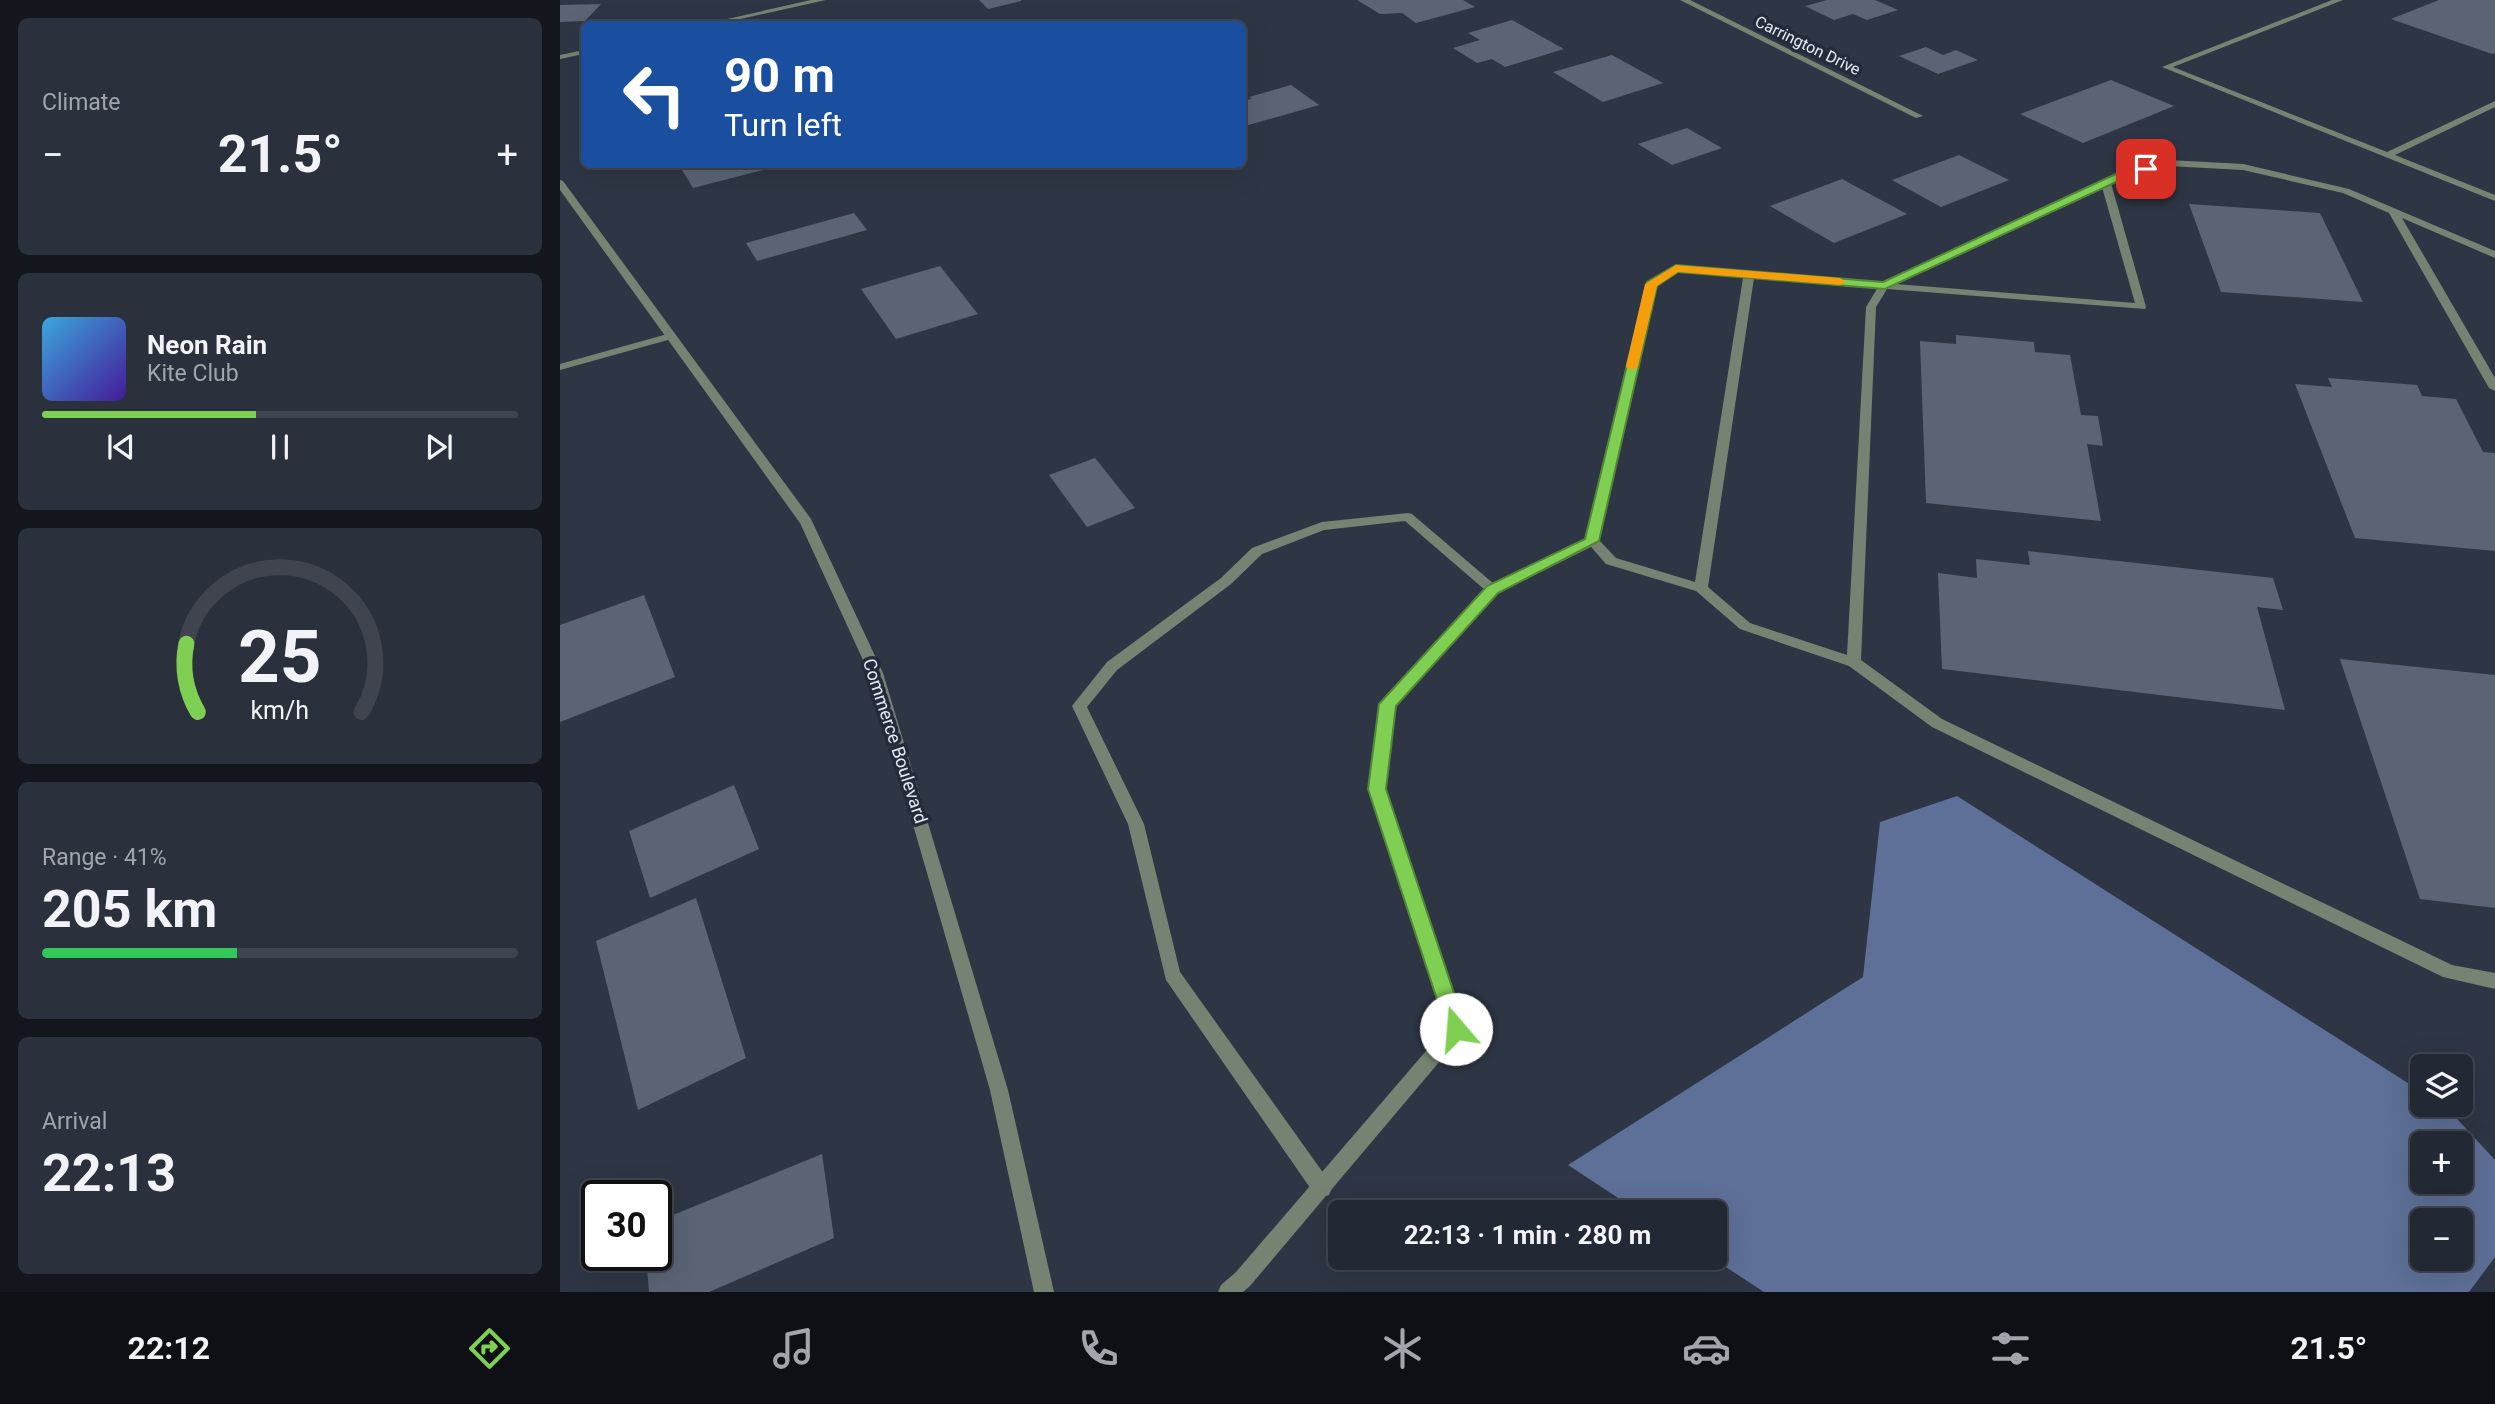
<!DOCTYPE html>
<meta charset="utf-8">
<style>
:root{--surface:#222834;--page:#2a303c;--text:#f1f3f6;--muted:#a2a6ac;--line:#3f444f;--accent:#7fd052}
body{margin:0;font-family:Roboto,sans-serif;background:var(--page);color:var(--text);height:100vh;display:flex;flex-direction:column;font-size:26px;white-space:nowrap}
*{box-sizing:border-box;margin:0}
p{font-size:23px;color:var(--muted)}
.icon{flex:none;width:38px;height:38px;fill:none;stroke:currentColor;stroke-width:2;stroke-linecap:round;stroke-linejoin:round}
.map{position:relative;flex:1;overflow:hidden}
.sheet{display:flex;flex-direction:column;gap:18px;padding:18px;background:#13161d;width:560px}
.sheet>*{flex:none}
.top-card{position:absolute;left:21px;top:21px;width:665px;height:147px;border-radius:10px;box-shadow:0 7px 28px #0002,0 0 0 2px var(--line);background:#1a4fa0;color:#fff;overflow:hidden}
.fabs{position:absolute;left:1850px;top:1054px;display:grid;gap:14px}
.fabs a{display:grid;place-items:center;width:63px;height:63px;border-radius:10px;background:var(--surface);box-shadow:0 7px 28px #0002,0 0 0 2px var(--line);font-size:35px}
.speed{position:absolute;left:21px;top:1180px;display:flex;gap:14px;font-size:35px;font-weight:700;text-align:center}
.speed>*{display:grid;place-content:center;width:91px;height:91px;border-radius:50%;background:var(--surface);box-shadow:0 7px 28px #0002,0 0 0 2px var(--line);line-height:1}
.speed .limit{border:4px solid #111;border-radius:10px;background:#fff;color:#111}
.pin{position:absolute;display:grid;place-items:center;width:60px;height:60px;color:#fff;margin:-30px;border-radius:14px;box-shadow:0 4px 10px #0006}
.me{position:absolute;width:77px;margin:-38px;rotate:342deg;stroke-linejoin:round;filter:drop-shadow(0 0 5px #0008)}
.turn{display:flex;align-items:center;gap:24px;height:147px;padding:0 28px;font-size:32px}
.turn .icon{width:91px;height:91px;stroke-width:2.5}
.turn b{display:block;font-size:49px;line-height:60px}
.big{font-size:52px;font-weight:700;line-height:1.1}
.sheet .tile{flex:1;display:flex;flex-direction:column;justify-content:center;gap:10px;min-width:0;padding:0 24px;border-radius:10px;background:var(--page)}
.sheet .dial{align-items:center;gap:0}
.dial svg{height:182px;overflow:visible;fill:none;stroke:var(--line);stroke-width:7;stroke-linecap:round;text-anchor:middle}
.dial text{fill:var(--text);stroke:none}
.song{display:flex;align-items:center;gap:21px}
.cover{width:84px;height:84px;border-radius:10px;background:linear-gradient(135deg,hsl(200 70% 55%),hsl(260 70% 35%))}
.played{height:7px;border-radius:4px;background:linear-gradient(90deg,var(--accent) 45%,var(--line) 45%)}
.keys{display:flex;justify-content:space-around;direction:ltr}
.heat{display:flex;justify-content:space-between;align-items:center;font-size:38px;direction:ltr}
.charge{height:10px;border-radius:5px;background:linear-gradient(90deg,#34c759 41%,var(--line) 0)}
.trip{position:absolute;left:768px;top:1200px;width:399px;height:70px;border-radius:10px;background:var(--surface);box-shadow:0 7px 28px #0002,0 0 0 2px var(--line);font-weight:700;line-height:70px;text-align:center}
.menu{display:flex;height:112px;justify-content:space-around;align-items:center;background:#0e1015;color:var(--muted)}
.menu .icon{width:49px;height:49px}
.menu .active{color:var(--accent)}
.menu b{font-size:32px;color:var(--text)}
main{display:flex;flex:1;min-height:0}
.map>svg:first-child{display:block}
</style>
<main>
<section class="sheet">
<div class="tile"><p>Climate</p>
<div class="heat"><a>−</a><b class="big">21.5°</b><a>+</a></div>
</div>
<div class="tile">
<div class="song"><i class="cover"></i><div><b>Neon Rain</b><p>Kite Club</p></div></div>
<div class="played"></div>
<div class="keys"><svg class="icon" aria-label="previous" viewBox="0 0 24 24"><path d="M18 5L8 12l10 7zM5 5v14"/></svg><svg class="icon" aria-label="pause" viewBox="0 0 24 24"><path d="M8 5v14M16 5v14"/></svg><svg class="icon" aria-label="next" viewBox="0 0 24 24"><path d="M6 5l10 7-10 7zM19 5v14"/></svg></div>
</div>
<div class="tile dial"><svg viewBox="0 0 100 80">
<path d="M14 69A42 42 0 1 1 86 69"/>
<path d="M14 69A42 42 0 0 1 9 39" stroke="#7fd052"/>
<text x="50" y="56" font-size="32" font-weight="700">25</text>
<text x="50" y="72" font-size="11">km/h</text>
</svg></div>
<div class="tile"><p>Range · 41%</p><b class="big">205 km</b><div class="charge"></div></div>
<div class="tile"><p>Arrival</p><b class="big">22:13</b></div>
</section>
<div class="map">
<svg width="1935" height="1292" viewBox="0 0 1935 1292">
<rect width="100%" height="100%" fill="#2e3645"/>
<path fill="#5e7097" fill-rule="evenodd" d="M1397,796l465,296v12l24,3 49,53v97l-26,35h-705l-52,-34h3v-45h-74l-73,-48 295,-188 17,-155zM1862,1143h38v38h-38zM1862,1220h38v38h-38z"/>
<g fill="#5b6475">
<path d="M419,0h42v1l-33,8z"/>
<path d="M797,0h106l12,7 -59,16 -14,-10 -22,1z"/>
<path d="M1267,0h48l23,10 -31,10 -14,-6 -19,6 -29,-14z"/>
<path d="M1879,0h56v53l-3,1 -101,-35z"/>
<path d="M41,4l-16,17 -25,1v-17z"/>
<path d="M952,20l52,29 -59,18 -13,-8 -15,4 -24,-15 27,-8 -12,-7z"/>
<path d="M1366,47l17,8 13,-5 22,10 -40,14 -39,-18z"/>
<path d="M1052,55l51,28 -60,19 -50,-30z"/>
<path d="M1551,80l63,26 -91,37 -63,-29z"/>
<path d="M731,85l28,20 -74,21 -3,-2v-23l10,-2 -3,-2z"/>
<path d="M1127,128l35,20 -50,17 -34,-21z"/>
<path d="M1399,155l50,25 -68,27 -49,-27z"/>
<path d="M145,164h77v1l-89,23 -11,-18z"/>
<path d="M1282,179l65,35 -73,29 -64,-37z"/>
<path d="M1629,204l131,9 43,89 -142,-10z"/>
<path d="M294,213l13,17 -110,31 -11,-18z"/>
<path d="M380,266l38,48 -82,25 -35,-50z"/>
<path d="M1396,335l78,7 1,10 35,3 11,60 17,1 5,30 -16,-2 14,77 -175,-18 -6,-162 36,3z"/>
<path d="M1768,378l89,7 5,11 34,3 27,53 12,1v98l-140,-13 -60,-154 37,3z"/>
<path d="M535,458l40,50 -48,19 -38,-52z"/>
<path d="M1468,551l245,27 10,32 -26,-3 28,103 -343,-41 -4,-96 39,5 -1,-19 54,6z"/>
<path d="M84,595l31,82 -115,45v-97z"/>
<path d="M1780,659l155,16v233l-75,-9z"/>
<path d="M174,785l25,64 -109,49 -21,-67z"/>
<path d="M136,898l50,160 -108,52 -42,-169z"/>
<path d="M262,1154l12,84 -125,54h-60l-3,-37h10v-33z"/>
</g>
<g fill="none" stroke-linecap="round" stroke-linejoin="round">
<g fill="#778372" fill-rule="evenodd">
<path d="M1608,160l75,4 106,25 146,62v7l-93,-40 93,160v13l-6,-3 -100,-175 -46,-20 -100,-23 -75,-4 -42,10 -15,7 35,124 -1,2 -258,-20 -11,18 -15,353 81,59 510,246 43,8v16l-52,-12 -511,-250 -83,-61 -109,-37 -44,-38 -90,-27 -20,-23 61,-259 29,-17 206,18 238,-111zM1542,187l33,116 -239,-19zM1118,271l65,7 -48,304 -79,-24 -17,-18 57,-255zM1194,278l123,11 -11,18 -19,348 -97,-32 -42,-36z"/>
<path d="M111,333l4,1v4l-115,32v-6z"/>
<path d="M896,1021l6,2 3,6 -3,6 -212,251 -7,6h-25l3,-7 15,-13 214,-249z"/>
</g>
<g fill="#778372" fill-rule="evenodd">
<path d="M251,0h15l-108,24h-13z"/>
<path d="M1120,0h10l233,116 -7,2z"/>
<path d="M1772,0h11l-170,67 214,85 108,-51v6l-100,48 100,40v6l-333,-134z"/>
<path d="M24,50v4l-24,5v-4z"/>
<path d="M0,180l3,1 248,338 72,154 125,417 46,202h-20l-44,-202 -121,-417 -69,-150 -240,-333z"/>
<path d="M848,513l4,1 82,70 93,-46 5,-1 6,4 -1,3 -99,49 -103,113 -10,83 80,240 -3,6 -6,2 -6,-2 -3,-6 -78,-240 14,-89 102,-110 -80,-69 -81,9 -62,24 -31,30 -114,86 -30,37 57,117 36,148 149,209 3,7 -3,7 -7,2 -7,-2 -149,-215 -38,-156 -56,-118 35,-44 114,-84 31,-30 70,-26z"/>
</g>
</g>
<path fill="#7fd052" stroke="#538735" stroke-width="2" d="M1586,166h3v5l-22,6 -242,112 -207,-17 -21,14 -58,255 -101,52 -102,113 -10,83 80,240 -2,7 -8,2 -7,-2 -81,-247 11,-85 108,-118 98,-47 62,-257 29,-17 207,17 237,-110z"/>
<path fill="#f59e0b" d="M1116,265l164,13 6,4 -6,3 -162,-13 -21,14 -19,80 -2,3h-9l-1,-3 19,-82z"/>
<g text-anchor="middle" stroke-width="7" stroke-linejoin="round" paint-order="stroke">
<g font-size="16" fill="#e5eaf4" stroke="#242c3b">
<text transform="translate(1248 45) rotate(26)" y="6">Carrington Drive</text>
</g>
<g font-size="18" fill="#e5eaf4" stroke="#242c3b">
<text transform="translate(335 741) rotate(72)" y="6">Commerce Boulevard</text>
</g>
</g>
</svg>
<div class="fabs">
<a><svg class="icon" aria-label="layers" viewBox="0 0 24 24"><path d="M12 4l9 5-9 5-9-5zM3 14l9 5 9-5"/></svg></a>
<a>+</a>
<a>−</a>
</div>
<div class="speed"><div class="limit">30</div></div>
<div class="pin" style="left:1586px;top:169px;background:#d93025"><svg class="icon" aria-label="arrive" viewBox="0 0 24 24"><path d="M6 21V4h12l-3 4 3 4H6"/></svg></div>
<svg class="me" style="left:896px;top:1029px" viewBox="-20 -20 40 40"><circle r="19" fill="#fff"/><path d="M0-13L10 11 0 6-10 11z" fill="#7fd052"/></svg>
<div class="trip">22:13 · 1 min · 280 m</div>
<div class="top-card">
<div class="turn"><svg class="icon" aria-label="left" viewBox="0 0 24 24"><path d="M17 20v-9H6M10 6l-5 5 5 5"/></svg><div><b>90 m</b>Turn left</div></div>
</div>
</div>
</main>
<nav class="menu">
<b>22:12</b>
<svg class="icon active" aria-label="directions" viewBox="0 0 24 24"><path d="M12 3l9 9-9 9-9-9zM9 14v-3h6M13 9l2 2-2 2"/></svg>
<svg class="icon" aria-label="music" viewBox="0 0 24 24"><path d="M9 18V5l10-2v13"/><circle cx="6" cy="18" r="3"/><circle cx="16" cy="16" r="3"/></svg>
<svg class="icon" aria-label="phone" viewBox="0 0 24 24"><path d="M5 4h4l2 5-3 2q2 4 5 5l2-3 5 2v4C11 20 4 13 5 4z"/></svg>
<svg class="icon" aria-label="climate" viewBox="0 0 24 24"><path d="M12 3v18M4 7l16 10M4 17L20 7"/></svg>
<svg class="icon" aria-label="car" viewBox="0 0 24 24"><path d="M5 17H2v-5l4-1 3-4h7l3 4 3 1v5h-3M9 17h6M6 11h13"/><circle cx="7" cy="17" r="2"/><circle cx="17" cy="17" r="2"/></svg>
<svg class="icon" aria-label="filters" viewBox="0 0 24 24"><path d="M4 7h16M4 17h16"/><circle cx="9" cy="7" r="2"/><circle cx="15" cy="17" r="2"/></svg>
<b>21.5°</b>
</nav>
